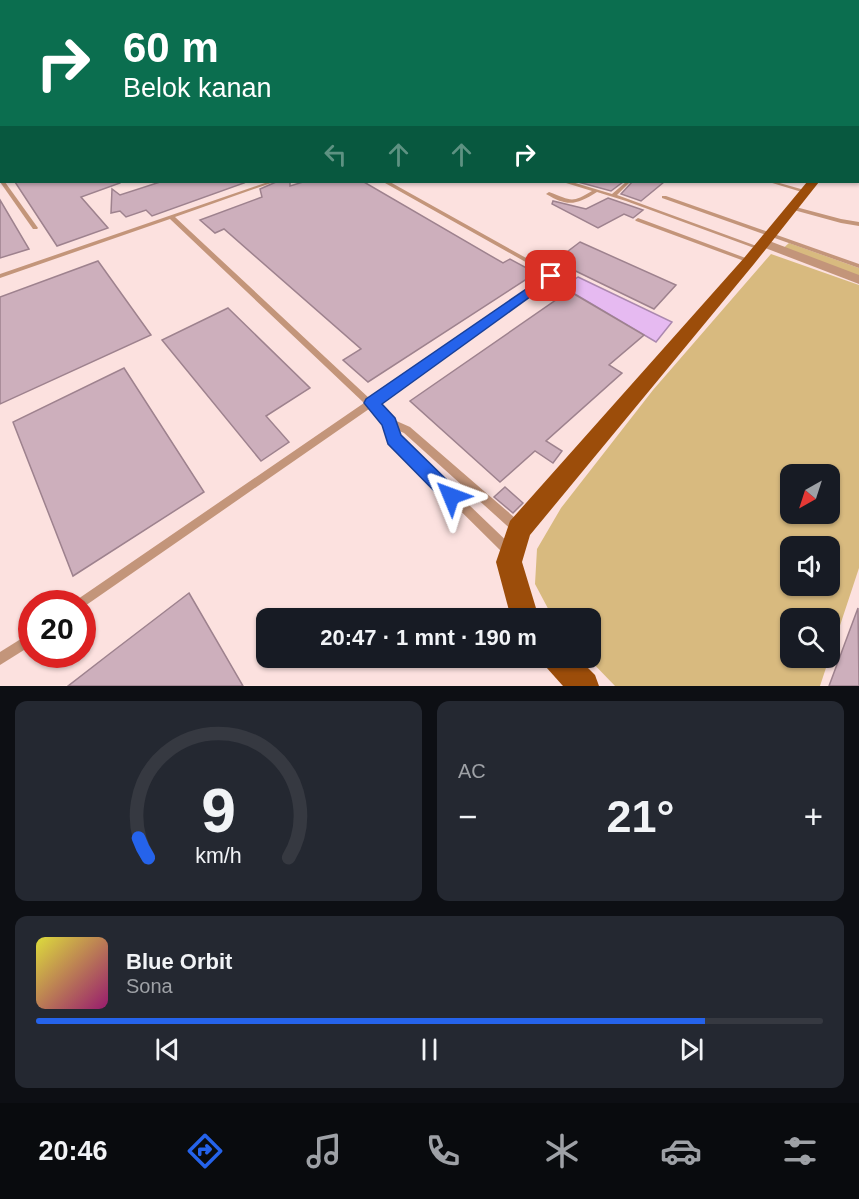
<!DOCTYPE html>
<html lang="id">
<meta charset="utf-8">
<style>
:root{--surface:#171b24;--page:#242831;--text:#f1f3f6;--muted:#9ea1a6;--line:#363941;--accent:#2563eb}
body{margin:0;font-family:Arial,sans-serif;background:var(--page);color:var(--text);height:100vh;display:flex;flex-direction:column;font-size:22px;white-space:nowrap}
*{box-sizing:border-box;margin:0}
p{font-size:20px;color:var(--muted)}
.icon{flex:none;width:33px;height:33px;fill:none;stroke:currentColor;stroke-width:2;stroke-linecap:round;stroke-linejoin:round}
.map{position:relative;height:686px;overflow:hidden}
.side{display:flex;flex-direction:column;gap:15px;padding:15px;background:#0d0f14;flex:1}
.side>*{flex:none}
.guide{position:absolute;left:0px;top:0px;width:860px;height:183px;box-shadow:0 2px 4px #0004;background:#0b6e4f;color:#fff;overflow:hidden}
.needle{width:39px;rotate:219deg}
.tools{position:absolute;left:780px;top:464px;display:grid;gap:12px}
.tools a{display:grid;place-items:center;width:60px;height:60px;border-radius:12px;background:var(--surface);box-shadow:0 2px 4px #0004;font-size:30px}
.speed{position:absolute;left:18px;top:590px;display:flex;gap:12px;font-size:30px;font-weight:700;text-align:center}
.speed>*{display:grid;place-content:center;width:78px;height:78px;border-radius:50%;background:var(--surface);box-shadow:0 2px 4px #0004;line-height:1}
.speed .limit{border:9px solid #d22;background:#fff;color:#111}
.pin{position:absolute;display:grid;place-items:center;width:51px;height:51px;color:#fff;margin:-26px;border-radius:12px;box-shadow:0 3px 9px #0006}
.me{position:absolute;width:66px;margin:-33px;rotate:314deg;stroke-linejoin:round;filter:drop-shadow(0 0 4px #0008)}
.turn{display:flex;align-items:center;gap:21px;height:126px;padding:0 24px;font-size:27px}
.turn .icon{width:78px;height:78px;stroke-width:2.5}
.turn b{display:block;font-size:42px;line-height:51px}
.lanes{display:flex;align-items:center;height:57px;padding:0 24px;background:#0003;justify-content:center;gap:30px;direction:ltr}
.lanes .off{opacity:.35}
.big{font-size:45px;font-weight:600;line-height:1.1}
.side .widget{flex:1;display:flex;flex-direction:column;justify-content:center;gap:9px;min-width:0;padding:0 21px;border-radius:12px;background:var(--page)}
.side .dial{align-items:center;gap:0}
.dial svg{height:156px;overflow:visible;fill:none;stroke:var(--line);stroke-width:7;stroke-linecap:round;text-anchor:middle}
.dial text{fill:var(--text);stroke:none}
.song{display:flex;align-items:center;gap:18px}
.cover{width:72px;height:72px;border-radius:9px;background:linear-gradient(135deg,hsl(60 70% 55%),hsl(320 70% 35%))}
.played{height:6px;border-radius:3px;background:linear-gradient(90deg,var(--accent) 85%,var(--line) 85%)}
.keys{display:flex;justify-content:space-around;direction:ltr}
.heat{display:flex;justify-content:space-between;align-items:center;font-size:33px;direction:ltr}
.side .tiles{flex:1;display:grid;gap:15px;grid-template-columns:1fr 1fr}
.widget:last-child{grid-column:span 2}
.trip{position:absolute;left:256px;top:608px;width:345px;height:60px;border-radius:12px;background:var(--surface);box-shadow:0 2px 4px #0004;font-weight:600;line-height:60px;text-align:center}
.tab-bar{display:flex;height:96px;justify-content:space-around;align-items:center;background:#090b0e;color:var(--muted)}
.tab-bar .icon{width:42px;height:42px}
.tab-bar .current{color:var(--accent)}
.tab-bar b{font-size:27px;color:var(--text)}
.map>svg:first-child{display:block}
</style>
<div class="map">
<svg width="859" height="686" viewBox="0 0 859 686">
<rect width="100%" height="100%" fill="#fce1df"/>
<g fill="#d8ba7f" fill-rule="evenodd">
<path d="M789,243l70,25v13l-80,-29z"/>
<path d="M771,254l88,31v283l-39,118h-205l-28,-29h4v-39h-38l-18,-34 2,-35 24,-41 92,-118zM790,474h40v39h-40zM790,546h40v39h-40zM790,618h40v39h-40z"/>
</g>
<path fill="#e6baf1" stroke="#ab88af" stroke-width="1.5" d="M578,277l94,45 -16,20 -93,-55z"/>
<g fill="#cdafbc" stroke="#9e828e" stroke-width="1.5">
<path d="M15,182h105v1l-39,14 27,31 -51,18z"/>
<path d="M160,182h83l1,1 -92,33 -6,-6 -20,7 -6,-6 -9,2 1,-24 8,6z"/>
<path d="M276,182h14v4l13,-4h61l139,81 7,-4 26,14 -168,109 -25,-22 18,-11 -137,-120 -9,4 -15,-13 62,-23 -2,-8z"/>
<path d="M578,182h45l-12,9z"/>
<path d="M632,182h32l-23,19 -20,-7z"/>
<path d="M608,198l35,12 -10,8 -9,-4 -26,14 -46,-24 1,-3 33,8z"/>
<path d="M0,200l29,49 -29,9z"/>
<path d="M580,242l96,43 -22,24 -99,-48z"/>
<path d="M98,261l53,74 -151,69v-107z"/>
<path d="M569,291l75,44 -35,30 13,8 -76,68 16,10 -9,12 -18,-12 -35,31 -90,-81z"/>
<path d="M228,308l82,80 -44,28 23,26 -28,19 -99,-121z"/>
<path d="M124,368l80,124 -131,84 -60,-154z"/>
<path d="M505,487l18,16 -10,10 -19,-16z"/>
<path d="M189,593l54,93h-175l40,-31z"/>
<path d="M858,608l1,78h-30z"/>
</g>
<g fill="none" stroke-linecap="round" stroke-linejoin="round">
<g fill="#c3957a" fill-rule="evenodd">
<rect x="858" y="69" width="1" height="2"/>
<rect x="0" y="148" width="2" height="2"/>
<path d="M1,181l4,1 33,46 -1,1h-4l-33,-47z"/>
<path d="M268,182h6l-99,35 195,182 177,-121v-4l-162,-91v-1h5l163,91 -1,7 -176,124 16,15 18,8 112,97 1,4 -1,4 -4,1 -4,-1 -110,-99 -9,-4 3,8 115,110 1,4 -1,4 -4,1 -4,-1 -114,-113 -6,-18 -16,-15 -287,199v-5h-6l2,-4 286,-196 -194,-184 -170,59v-4z"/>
<path d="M566,182h6l40,12 14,-12h4l-13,13 145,53 -3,2 -2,-1 -131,-48 -29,-9c-21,13 -29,15 -51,2l3,-2c22,8 22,12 43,-1l-26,-8z"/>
<path d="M769,182h7l32,9 -3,2z"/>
<path d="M662,196h4l193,68v4l-197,-70z"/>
<path d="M792,206l49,13 18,3v4l-18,-3 -51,-14v-2z"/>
<path d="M638,218l113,42 1,1 -3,2 -2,-1 -111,-41 -1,-1z"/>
<path d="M32,632v13l-32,20v-13z"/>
</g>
<path fill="#c3957a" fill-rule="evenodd" d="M764,239l95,36v9l-99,-38 -2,-3z"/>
<g fill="#9c4d0a" fill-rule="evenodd">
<path d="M858,120h1l-1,8z"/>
<path d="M807,182h12l-65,82 -224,271 -8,27 17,56h-28l-15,-56 14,-41 234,-263z"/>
<path d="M541,657h36l18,18 4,11h-36l-17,-19z"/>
</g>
</g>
<linearGradient id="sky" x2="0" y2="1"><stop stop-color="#a7b6ec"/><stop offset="0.42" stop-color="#fef2f1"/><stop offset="1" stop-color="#fef2f1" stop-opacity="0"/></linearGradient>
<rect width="859" height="165" fill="url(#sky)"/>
<path fill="#2563eb" stroke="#184099" stroke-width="1.5" d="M551,272l5,1v5l-174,126 13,14 6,17 57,56 2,5 -2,6 -7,3 -6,-3 -57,-58 -6,-19 -18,-22 2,-4z"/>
</svg>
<div class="tools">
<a><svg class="needle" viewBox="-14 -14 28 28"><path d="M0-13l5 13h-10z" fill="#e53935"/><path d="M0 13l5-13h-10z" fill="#9ea1a6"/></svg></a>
<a><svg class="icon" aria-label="sound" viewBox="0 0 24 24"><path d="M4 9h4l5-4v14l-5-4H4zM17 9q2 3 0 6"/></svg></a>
<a><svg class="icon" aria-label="search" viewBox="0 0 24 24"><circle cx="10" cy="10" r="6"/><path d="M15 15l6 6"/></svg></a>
</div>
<div class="speed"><div class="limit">20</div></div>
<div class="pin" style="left:551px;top:276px;background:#d93025"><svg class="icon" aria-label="arrive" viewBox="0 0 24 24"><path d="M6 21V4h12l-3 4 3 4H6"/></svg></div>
<svg class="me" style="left:451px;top:496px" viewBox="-20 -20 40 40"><path d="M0-17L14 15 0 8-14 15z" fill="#2563eb" stroke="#fff" stroke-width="4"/></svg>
<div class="trip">20:47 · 1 mnt · 190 m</div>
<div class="guide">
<div class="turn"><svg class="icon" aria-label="right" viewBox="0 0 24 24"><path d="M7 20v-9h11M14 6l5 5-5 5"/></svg><div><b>60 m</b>Belok kanan</div></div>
<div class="lanes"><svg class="icon off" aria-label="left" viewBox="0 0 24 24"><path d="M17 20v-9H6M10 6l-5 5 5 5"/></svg><svg class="icon off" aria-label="ahead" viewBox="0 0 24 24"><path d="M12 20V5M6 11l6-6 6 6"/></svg><svg class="icon off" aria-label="ahead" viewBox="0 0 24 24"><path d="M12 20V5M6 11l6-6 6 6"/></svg><svg class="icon" aria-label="right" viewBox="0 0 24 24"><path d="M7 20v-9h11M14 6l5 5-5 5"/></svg></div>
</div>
</div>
<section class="side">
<div class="tiles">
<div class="widget dial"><svg viewBox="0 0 100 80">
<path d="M14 69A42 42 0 1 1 86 69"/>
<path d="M14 69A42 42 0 0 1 9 59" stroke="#2563eb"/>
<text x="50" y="56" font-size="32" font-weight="700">9</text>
<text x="50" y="72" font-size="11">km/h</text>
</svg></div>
<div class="widget"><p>AC</p>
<div class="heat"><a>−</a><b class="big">21°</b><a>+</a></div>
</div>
<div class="widget">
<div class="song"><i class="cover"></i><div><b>Blue Orbit</b><p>Sona</p></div></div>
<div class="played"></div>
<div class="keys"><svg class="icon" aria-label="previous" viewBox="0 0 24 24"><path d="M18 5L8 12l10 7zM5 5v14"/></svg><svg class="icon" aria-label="pause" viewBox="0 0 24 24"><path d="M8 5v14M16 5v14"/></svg><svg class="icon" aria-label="next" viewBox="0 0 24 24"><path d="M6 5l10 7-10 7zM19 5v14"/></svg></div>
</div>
</div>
</section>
<nav class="tab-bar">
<b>20:46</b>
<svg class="icon current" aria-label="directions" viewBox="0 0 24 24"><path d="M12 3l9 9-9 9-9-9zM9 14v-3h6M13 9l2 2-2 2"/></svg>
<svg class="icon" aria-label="music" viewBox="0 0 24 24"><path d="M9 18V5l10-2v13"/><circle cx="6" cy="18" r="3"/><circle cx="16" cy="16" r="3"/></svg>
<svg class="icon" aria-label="phone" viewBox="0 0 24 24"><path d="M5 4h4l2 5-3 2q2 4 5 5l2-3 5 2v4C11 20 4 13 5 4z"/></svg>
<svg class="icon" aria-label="climate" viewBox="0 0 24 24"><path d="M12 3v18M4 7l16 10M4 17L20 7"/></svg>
<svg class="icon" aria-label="car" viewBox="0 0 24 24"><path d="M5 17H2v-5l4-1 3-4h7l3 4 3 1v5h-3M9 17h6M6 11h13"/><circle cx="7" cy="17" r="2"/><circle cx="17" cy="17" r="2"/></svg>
<svg class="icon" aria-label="filters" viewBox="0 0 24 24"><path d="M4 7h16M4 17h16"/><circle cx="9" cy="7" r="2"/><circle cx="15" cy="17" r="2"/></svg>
</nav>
